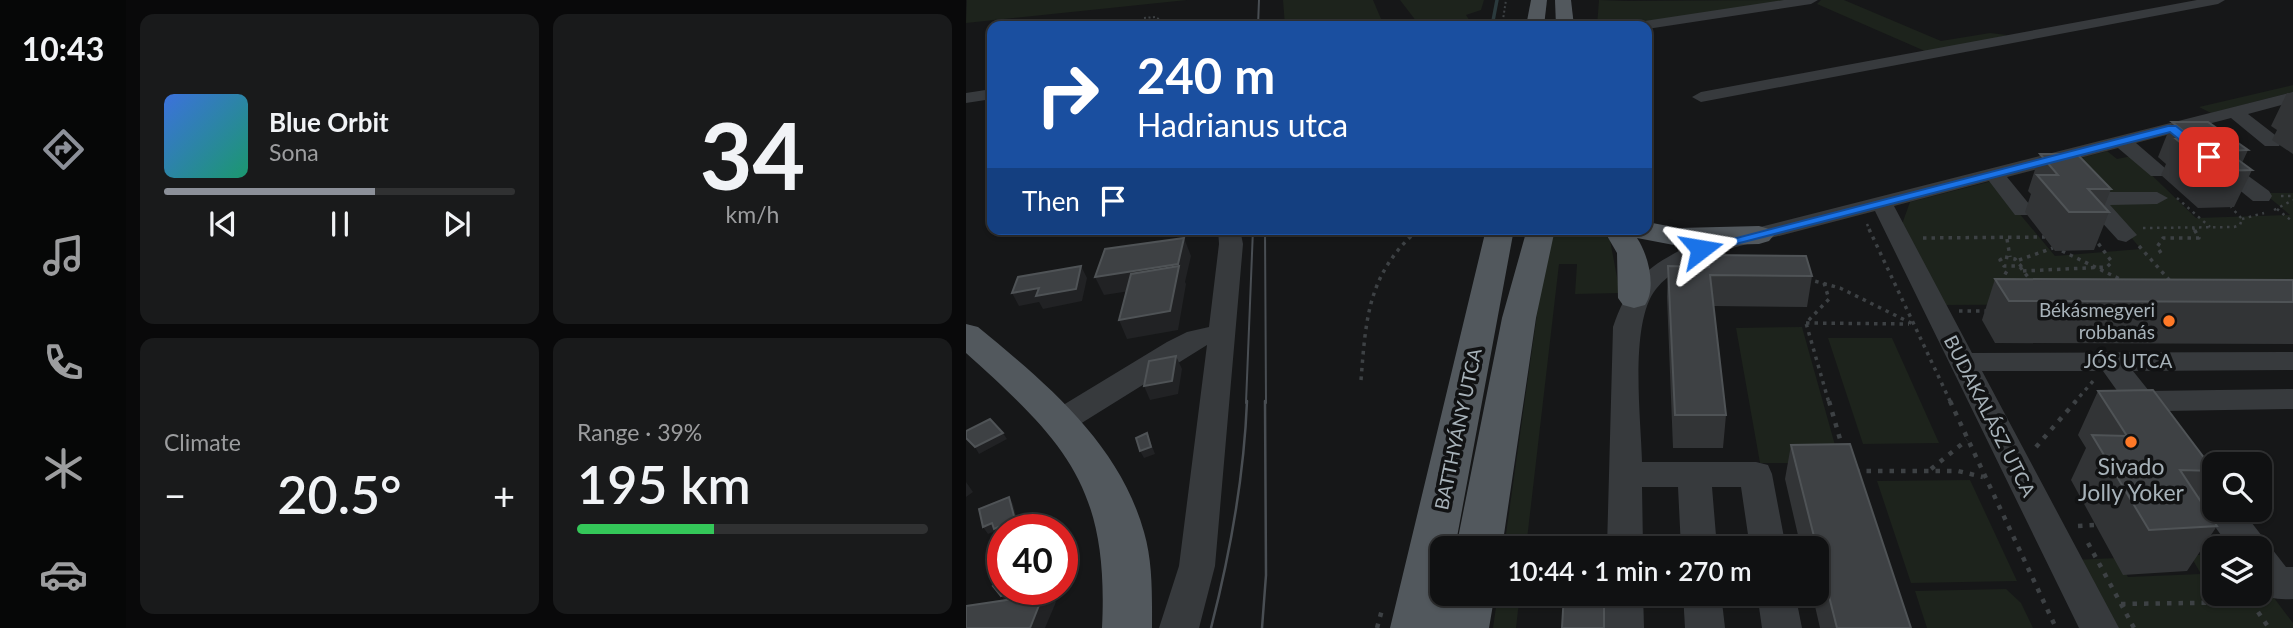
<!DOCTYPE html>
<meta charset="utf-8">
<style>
:root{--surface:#101112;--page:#191a1b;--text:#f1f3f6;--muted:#9c9d9f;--line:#303132;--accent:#8c9099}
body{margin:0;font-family:Lato,sans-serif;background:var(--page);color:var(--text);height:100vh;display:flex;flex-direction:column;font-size:26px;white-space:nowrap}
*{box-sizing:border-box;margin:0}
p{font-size:23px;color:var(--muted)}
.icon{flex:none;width:38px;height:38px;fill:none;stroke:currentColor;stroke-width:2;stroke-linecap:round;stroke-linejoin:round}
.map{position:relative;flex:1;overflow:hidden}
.sheet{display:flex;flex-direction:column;gap:14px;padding:14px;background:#09090a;width:840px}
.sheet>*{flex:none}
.guide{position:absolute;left:21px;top:21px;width:665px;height:214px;border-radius:14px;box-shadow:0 2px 5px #0004,0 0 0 2px var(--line);background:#1a4fa0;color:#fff;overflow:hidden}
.fabs{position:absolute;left:1236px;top:452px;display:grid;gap:14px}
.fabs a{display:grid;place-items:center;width:70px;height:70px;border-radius:14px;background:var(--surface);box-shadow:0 2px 5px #0004,0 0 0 2px var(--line);font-size:35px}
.speed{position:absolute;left:21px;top:514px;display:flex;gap:14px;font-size:35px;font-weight:700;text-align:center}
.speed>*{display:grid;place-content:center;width:91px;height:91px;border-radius:50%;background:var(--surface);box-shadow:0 2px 5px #0004,0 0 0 2px var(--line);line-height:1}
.speed .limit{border:10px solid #d22;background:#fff;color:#111}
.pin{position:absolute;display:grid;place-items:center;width:60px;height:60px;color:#fff;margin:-30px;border-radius:14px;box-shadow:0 4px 10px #0006}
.me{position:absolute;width:77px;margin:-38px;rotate:76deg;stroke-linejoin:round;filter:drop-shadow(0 0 5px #0008)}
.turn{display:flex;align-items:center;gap:24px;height:147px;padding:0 35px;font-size:32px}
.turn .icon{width:91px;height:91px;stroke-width:2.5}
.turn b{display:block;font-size:49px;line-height:60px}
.then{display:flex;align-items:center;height:66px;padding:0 35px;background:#0003;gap:14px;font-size:26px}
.big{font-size:52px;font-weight:600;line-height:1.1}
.sheet .widget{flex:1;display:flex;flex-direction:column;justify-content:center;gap:10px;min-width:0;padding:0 24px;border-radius:14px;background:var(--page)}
.sheet .dial{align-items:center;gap:0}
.dial b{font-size:91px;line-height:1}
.song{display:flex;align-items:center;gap:21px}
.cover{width:84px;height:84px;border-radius:10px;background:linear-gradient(135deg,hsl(220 70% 55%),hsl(160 70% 35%))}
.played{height:7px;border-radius:4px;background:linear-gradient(90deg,var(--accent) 60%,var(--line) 60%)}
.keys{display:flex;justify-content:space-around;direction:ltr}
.heat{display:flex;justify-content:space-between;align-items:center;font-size:38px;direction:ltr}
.charge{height:10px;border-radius:5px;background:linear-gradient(90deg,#34c759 39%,var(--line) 0)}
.sheet .tiles{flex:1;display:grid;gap:14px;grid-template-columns:repeat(2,1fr)}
.trip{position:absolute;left:464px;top:536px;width:399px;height:70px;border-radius:14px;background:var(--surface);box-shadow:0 2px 5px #0004,0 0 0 2px var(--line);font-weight:600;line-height:70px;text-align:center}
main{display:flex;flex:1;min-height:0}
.dock{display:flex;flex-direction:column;width:126px;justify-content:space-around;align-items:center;background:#060707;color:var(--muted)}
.dock .icon{width:49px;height:49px}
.dock .on{color:var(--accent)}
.dock b{font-size:32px;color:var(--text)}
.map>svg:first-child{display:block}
</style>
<main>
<nav class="dock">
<b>10:43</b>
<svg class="icon on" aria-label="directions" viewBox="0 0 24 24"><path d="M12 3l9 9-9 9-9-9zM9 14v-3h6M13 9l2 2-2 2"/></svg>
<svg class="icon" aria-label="music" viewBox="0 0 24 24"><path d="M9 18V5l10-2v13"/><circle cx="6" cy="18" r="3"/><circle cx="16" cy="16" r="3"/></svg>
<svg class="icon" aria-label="phone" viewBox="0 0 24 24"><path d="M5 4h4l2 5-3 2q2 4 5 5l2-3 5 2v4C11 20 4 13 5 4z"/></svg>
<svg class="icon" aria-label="climate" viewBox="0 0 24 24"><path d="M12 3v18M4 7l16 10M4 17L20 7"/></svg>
<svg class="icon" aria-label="car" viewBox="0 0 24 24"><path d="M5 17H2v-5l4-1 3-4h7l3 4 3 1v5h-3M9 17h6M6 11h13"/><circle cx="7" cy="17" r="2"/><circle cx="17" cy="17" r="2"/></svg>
</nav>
<section class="sheet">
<div class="tiles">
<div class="widget">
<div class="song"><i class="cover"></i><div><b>Blue Orbit</b><p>Sona</p></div></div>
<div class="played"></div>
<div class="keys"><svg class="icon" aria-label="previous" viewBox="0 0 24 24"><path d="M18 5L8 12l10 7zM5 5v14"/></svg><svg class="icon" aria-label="pause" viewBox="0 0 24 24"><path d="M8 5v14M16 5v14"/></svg><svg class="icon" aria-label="next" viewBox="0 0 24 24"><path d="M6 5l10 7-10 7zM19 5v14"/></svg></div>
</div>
<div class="widget dial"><b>34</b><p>km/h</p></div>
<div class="widget"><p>Climate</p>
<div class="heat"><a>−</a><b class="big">20.5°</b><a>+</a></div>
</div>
<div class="widget"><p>Range · 39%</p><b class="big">195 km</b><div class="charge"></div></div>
</div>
</section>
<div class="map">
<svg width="1327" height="628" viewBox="0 0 1327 628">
<rect width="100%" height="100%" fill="#161718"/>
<g fill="#1d231c">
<path d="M1,0h220l-221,23z"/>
<path d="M317,0h90l11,26h-99z"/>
<path d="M434,0h84l-3,10 -15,5 7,11h-53z"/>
<path d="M633,0l27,1 166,-1 -177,26h-18z"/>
<path d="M855,0h23l97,41 49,-8 17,2 -73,20 -117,-51z"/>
<path d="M1327,85v7l-82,21 -12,-6z"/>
<path d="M1141,151l10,8 15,-3 64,62 94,-3 -26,-22h29v110l-351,2 -41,-78 9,-25 82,-21 63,75 86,-7 -75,-87z"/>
<path d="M583,229h49l12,11 10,53 -45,1 2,-30h-18l-33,284h-22z"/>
<path d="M836,327l38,136h-80l-24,-135z"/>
<path d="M862,338h64l47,105 -76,1z"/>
<path d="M1004,480l47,101 -106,2 -34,-102z"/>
<path d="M1224,555h24v38h45v-15l34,45v5h-182l-38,-68 44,-2 11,19 73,-3z"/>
<path d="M1040,589l15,14 12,25h-106l-12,-37z"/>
<path d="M532,593h22l-4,35h-23z"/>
</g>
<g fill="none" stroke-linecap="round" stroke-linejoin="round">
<path stroke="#2b3a3d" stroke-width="3.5" d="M526,26l5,-26"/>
<g stroke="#3d4144" stroke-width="2" stroke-dasharray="2 2.5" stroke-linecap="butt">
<path d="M178,18l11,-1 7,4 -2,5"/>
<path d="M536,26l4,-26"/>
</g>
<g stroke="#3d4144" stroke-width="2.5" stroke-dasharray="2.5 4.5" stroke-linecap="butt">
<path d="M1315,196h12"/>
<path d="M1211,198l33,29"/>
<path d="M1311,209l16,13"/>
<path d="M1308,210l19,-10"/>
<path d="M1276,219l22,-6"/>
<path d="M901,224l3,7"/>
<path d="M1177,228l91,-1 6,-2 2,-6 -11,-12"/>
<path d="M1227,228l2,3"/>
<path d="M451,231l2,-2"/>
</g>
<g stroke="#3d4144" stroke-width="3.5" stroke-dasharray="3.5 5" stroke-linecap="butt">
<path d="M903,229l82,174"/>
<path d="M957,238l122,-1"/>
<path d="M1041,239l3,18"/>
<path d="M1173,246l32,36"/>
<path d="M1096,251l64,31"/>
<path d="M1195,253l-4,-6 6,-9h36l-5,-9"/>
<path d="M1039,257l10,2 6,7h-17l-4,-6z"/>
<path d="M1053,260l34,-12"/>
<path d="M1054,267l12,15"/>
<path d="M1057,271l84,-4 5,-5 -17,-23"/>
<path d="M841,279l33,9 73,36"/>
<path d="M1035,282l8,-15"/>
<path d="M858,283l5,16 -23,24 23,80"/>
<path d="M993,311h31"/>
<path d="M840,323l103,1"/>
<path d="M395,380c5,-63 7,-107 58,-151"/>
<path d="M1108,403l20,-23"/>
</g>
<g stroke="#3d4144" stroke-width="4.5" stroke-dasharray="4.5 7" stroke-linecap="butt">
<path d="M863,401l13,45"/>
<path d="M984,401l106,227"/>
<path d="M1070,447l40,-46"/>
<path d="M965,469l36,-29"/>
<path d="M889,471h103l25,6"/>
<path d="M1112,526l18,-1"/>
<path d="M1239,536l9,12"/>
<path d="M1122,543l46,85"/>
<path d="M1279,593l24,35"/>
<path d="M1155,604l138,-2"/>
<path d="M411,628l6,-22"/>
</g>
<g fill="#373a3d" fill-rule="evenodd">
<path d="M818,0h34l-7,4 -164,25v-3h-16l7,-4z"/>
<path d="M1231,0h28l-7,4 -517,98 -9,-5 9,-5z"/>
<path d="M26,89v10l-26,4v-10z"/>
<path d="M1327,92v10l-45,12 31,24 3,4 -3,4h-14l-34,-28 -95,25 29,25 3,4 -3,4h-14l-33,-28 -111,29 27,33 -3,5h-16l-26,-34 -95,25 78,147 321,-1v18l-160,1 16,20 144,-2v20l-129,2 5,8 -4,8 -11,3 -11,-3 -40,-56h-121l137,257h-40l-204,-417 -166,43c-18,9 -40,18 -53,35 -27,34 -15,129 -14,173h114l12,3 4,9 14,74h-36l-9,-61h-29l5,61h-36l-3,-61h-36l1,61h-36l6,-221c16,-47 36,-62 80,-83z"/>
<path d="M1252,157l7,2 44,32 3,5 -3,5h-16l-42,-34 -3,-4z"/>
<path d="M1118,185l13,7h60l11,6 -11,6 -47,1 27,30 -11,7 -8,-2 -41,-45 -4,-4 4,-4z"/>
<path d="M252,229h22l3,15 -28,322 -16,62h-40l20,-62 28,-221 -135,84 -11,3 -11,-3 -4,-8 4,-8 117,-71 20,-10 22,-5 10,-83z"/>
<path d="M1217,446c31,10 31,36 31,63h27l45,58h7v32c-42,3 -34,-18 -34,-51h-29l-63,-90 5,-8z"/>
<path d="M639,593h38l1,35h-40z"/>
<path d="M717,593h38l4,35h-40z"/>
<path d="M791,593h38l7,35h-40z"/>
</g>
<g fill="#52585d" fill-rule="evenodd">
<path d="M565,0h16l-3,26h-18z"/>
<path d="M589,0h16l3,26h-18z"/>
<path d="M681,222l32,6 80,-2 10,3 5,6 -5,6 -10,3 -80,2 -42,-8c11,16 20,50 8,67l-11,3 -11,-3 -5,-7 -1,-45 -14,-24h44z"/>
<path d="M520,229h28l-59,319h-13v45h4l-2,14 3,-14h48l-6,35h-99z"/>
<path d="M561,229h28l-19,89 -34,230h-46l46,-230z"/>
<path d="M0,324l12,3c69,57 141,116 166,205 9,31 8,64 8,96h-50c7,-141 -36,-185 -136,-275z"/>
</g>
<g stroke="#494e53" stroke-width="2">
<path d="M292,26l1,-26"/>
<path d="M299,229l1,174"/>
<path d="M280,403l7,-174"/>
</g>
<g stroke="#494e53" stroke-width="2.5">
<path d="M245,628c19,-74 33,-151 36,-227"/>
<path d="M296,628l4,-53 -1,-174"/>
</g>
</g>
<g fill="#323436">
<path d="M1321,93h6v61l-21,-14 5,-10 -6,-4z"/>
<path d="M1206,122l76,28 -6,13 10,7 -18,37 -36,1 -37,-33 5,-11 -8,-7z"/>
<path d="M1074,154l71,35 -7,18 5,5 -15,38 -39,1 -30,-39 6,-18 -3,-3z"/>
<path d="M742,255l104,21 -5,31 -94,-1 13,109 -3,33h-50l-6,-151 1,-31 39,1z"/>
<path d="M1029,279l298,1v64l-298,-1 -13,-23z"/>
<path d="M1132,391l116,80 -16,26 19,29 -30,45 -64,4 -52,-95 15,-32 -8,-13z"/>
<path d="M825,445l120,183h-91l-8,-35h4v-45h-15l-16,-69z"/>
</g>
<g fill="#212224">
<path d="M96,229h23l-21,4z"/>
<path d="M218,238l7,18 -6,26 1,2 -8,46 -51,9 -8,-19 56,-36 -71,11 -9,-18z"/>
<path d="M115,266l6,12 -5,23 -39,8 -4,-7 -20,4 -7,-13 27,-5z"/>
<path d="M210,356l6,13 -4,25 -28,6 -6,-14z"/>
<path d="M37,433l4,6 -28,15 -4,-7z"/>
<path d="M181,433l8,21 -11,4 -4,-7z"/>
<path d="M0,482l7,10 -7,5z"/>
<path d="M43,497l4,7 6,23 -7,3h-9v5l-4,1 -4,-5 -7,3 -5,-7z"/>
<path d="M48,590h18l-25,13 -6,-7z"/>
<path d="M79,590h2l9,12 -11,26h-15z"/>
</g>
<g fill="#3e4144" stroke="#4f5356" stroke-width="2">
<path d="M1206,122h36l40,28 -22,1 26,19 -36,1 -40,-32h18z"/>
<path d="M1074,154h37l34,35h-23l21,23h-40l-32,-37h21z"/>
<path d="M218,238l-6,26 -83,13 10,-28z"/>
<path d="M742,255l98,1 6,20 -102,-1 16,140h-51l-7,-149 41,1z"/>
<path d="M115,266l-5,23 -40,7 3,-8 -27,5 6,-16z"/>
<path d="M213,266l-9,45 -51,9 12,-46z"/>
<path d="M1029,279l298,1v22l-284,-1z"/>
<path d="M210,356l-4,25 -28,5 5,-25z"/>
<path d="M1187,390l61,81 -34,-1 37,56 -68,4 -57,-95 35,1 -29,-45z"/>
<path d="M24,419l13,14 -28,14 -9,-9v-7z"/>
<path d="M181,433l4,14 -11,4 -4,-13z"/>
<path d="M884,444l61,184h-74l-46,-183z"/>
<path d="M43,497l6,23 -21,9 -2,-6 -9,4 -4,-18z"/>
<path d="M601,542h39v6h-40z"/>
<path d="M37,581v9h11l-13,6 -8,-10z"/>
<path d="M70,590h9l-15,38h-64v-22l47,-7 2,-6z"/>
<path d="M598,593h40v35h-42z"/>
</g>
<path fill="#1a73e8" stroke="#114b97" stroke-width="2" d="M1202,126h8l39,31 -10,3 -35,-28 -469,121 -7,-4z"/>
<g fill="#ff7927" stroke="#111213" stroke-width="2.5">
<circle cx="1203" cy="321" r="7"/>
<circle cx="1165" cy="442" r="7"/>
</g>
<g text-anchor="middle" stroke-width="7" stroke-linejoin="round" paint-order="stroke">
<g font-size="19" fill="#a7b2b9" stroke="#111213" text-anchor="end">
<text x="1189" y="317">Békásmegyeri<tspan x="1189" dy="22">robbanás</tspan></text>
</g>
<g font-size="19" fill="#a7b2b9" stroke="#111213">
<text x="1162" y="368">JÓS UTCA</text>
<text transform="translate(1024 416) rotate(63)" y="7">BUDAKALÁSZ UTCA</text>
<text transform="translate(492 429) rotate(-78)" y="7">BATTHYÁNY UTCA</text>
</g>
<g font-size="23" fill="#a7b2b9" stroke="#111213">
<text x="1165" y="475">Sivado<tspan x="1165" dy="26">Jolly Yoker</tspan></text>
</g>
</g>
</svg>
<div class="fabs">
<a><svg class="icon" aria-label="search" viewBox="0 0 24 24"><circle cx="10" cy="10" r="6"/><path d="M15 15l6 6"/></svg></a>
<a><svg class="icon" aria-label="layers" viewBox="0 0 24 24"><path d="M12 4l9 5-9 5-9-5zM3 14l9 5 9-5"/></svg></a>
</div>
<div class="speed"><div class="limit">40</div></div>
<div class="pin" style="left:1243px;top:157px;background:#d93025"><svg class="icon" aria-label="arrive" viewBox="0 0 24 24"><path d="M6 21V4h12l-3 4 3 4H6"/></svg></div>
<svg class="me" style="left:735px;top:249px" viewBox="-20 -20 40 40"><path d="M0-17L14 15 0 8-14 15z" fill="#1a73e8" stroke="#fff" stroke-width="4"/></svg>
<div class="trip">10:44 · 1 min · 270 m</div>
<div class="guide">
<div class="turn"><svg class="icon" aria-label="right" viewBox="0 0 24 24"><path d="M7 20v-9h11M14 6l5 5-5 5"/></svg><div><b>240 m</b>Hadrianus utca</div></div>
<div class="then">Then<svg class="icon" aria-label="arrive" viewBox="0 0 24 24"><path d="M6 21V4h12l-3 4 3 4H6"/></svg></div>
</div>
</div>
</main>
